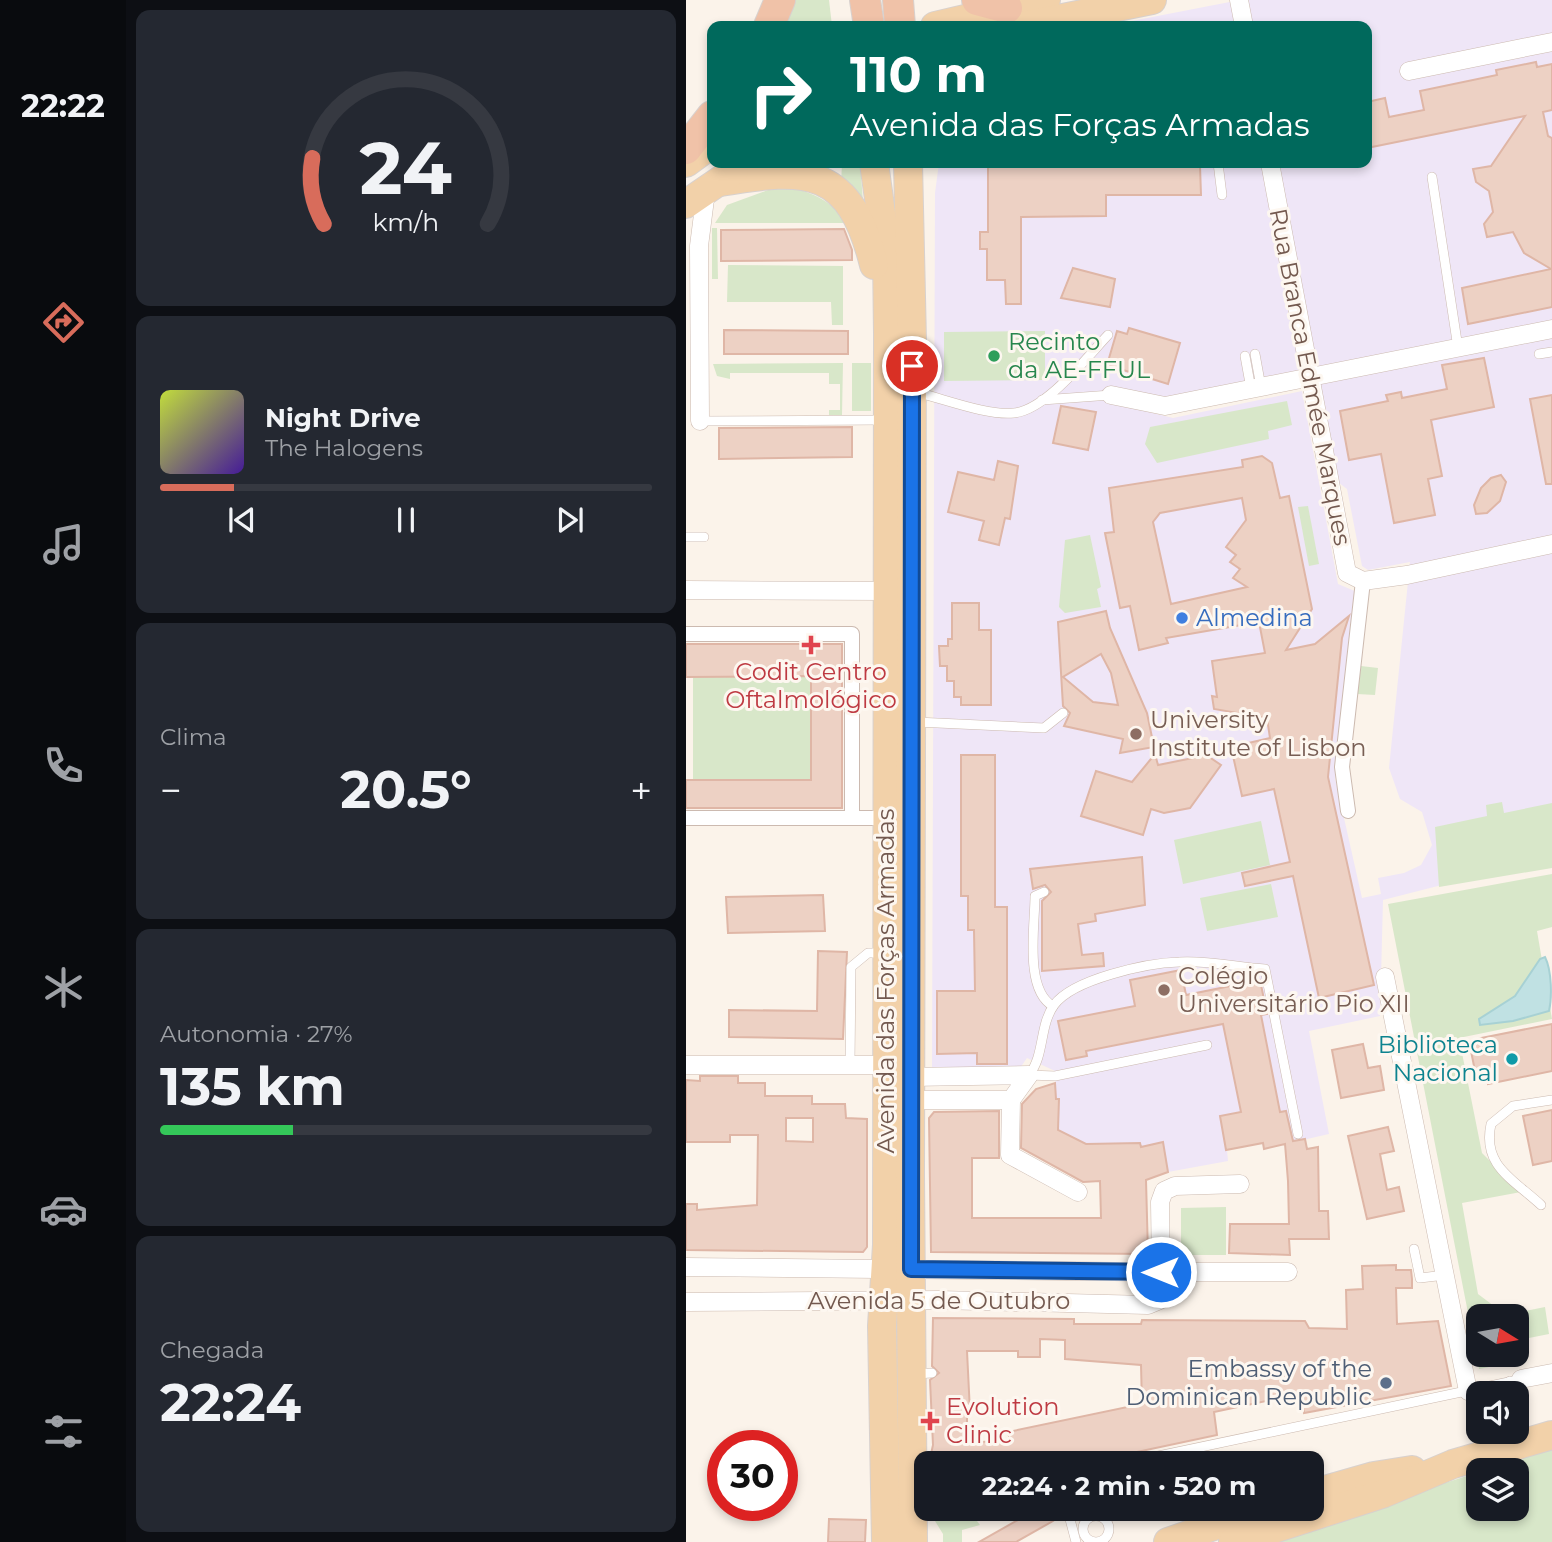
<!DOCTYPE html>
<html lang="pt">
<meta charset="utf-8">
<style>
:root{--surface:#171b24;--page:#242831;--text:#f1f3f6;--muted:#9ea1a6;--line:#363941;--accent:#d86c5b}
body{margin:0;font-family:Montserrat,sans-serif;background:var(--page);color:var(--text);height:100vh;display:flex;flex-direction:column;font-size:26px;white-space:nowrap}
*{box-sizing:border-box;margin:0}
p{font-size:23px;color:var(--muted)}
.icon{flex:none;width:38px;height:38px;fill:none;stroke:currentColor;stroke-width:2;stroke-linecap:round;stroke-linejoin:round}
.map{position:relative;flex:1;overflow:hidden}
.details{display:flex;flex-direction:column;gap:10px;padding:10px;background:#0d0f14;width:560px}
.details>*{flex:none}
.banner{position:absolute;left:21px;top:21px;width:665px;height:147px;border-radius:14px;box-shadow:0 4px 10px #0003;background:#00695c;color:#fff;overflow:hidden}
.needle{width:46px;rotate:101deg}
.tools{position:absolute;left:780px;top:1304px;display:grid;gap:14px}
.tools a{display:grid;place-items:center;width:63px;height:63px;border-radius:14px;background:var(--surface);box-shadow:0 4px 10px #0003;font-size:35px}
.speed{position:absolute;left:21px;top:1430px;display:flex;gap:14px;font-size:35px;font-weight:700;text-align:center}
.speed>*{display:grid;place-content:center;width:91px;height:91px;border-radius:50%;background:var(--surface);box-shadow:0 4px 10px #0003;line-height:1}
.speed .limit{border:10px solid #d22;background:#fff;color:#111}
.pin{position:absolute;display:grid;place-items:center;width:60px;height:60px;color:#fff;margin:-30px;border:4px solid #fff;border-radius:50%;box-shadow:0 2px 7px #0007}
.me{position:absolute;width:77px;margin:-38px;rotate:270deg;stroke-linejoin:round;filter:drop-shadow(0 0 5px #0008)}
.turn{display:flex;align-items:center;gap:24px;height:147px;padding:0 28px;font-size:32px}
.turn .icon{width:91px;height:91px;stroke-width:2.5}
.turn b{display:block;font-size:49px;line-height:60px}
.big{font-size:52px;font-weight:700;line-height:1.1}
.details .card{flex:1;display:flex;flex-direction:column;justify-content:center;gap:10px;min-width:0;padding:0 24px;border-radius:14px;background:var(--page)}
.details .dial{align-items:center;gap:0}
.dial svg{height:182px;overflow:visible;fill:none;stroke:var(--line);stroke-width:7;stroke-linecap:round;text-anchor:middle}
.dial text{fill:var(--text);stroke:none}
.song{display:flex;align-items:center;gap:21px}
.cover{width:84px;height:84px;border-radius:10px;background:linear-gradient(135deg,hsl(70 70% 55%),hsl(260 70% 35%))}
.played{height:7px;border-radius:4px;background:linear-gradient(90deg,var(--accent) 15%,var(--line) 15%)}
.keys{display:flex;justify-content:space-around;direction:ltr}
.heat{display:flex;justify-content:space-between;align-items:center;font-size:38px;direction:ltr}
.charge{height:10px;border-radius:5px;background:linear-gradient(90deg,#34c759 27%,var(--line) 0)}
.trip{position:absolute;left:228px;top:1451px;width:410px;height:70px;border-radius:14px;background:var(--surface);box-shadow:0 4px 10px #0003;font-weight:700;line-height:70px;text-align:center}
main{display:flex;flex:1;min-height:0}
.tabs{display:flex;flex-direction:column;width:126px;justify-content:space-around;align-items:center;background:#090b0e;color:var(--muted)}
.tabs .icon{width:49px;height:49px}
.tabs .current{color:var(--accent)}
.tabs b{font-size:32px;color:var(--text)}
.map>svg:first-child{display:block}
</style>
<main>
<nav class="tabs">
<b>22:22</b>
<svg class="icon current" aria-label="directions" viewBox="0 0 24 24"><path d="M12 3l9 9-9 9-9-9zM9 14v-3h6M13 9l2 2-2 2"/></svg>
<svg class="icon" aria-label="music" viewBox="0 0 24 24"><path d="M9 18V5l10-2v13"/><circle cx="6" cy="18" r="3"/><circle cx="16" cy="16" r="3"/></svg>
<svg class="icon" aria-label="phone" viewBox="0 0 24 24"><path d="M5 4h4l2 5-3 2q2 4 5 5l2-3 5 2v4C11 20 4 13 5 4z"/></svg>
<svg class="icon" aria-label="climate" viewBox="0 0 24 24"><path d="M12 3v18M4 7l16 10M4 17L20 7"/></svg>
<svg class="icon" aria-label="car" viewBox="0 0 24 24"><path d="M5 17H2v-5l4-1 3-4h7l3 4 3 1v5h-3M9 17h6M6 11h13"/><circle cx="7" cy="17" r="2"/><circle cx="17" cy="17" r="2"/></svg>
<svg class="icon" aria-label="filters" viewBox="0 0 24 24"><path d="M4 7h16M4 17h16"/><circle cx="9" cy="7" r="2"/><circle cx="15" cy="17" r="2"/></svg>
</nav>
<section class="details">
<div class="card dial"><svg viewBox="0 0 100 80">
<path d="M14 69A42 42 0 1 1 86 69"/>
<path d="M14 69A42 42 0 0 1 9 40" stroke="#d86c5b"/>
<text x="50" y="56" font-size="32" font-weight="700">24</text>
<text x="50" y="72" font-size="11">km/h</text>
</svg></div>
<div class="card">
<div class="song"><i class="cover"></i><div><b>Night Drive</b><p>The Halogens</p></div></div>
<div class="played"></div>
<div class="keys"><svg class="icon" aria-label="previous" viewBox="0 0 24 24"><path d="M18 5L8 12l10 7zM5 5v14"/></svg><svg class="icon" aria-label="pause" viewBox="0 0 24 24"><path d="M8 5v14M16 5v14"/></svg><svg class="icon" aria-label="next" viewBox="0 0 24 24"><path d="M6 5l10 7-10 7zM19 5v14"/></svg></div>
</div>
<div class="card"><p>Clima</p>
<div class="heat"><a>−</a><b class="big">20.5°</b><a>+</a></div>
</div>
<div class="card"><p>Autonomia · 27%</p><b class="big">135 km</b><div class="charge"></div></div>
<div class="card"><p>Chegada</p><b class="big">22:24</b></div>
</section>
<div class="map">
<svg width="866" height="1542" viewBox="0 0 866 1542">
<rect width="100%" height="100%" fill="#fbf3ea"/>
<path fill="#efe6f7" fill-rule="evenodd" d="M554,0h312v857l-169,43 -3,116 -71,15 20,103 -65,15 -2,-6 -35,7 1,11 -60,11 -5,-30 -22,5 -55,-3 -28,-14 1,-31h-3l-1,-28 -28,-13 -7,10h-88l3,-875 4,-30h428v-137h-261zM629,368l23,114 9,7 15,77 6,4 42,-8 -21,206 11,31 22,13 10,33 -11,20 -17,8 -26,5 3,16 -19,4 -27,-120 22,-186 -19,-8 -36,-193 -129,27 -65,-16 43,-2z"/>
<g fill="#d8e7c9" fill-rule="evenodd">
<path d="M102,0h41l3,26h-55z"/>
<path d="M156,163h18l3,38 -22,-17z"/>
<path d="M93,186c31,4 50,13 69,37h-133l12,-18z"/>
<path d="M26,228h5l1,51h-6z"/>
<path d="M42,265l115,1v59h-11l-1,-23h-104z"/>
<path d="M359,331v49l-101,1v-49z"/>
<path d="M157,363l-1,52h-13v-5h11v-26h-11v-11h-99v6l-13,-3 -4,-12z"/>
<rect x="166" y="363" width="19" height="48"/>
<path d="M601,401l5,24 -24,6 1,8 -112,24 -12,-19 5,-17z"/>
<path d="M622,506l11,58 -10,2 -11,-59z"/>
<path d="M404,535l11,52 -4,2 4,18 -36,6 -6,-6 6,-67z"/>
<path d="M675,666l17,2 -3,27 -18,-1z"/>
<path d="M125,676v104h-118v-103z"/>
<path d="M816,802l2,11 48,-10v65l-113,19 -4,-60 52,-11 -1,-11z"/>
<path d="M575,821l9,44 -87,19 -9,-44z"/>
<path d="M866,874v53l-15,4 15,88 -93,19 23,115 39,39 -59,11 16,91 28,21 39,-8 4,27 -30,6 5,20 -45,9 -91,-465zM793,1316h38v38h-38z"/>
<path d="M585,884l7,33 -71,14 -7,-33z"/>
<path d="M540,1207v48h-45v-47z"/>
<path d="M866,1449v93h-290l217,-70v36h38v-38h-32z"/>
<path d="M275,1514l13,3 6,8 -18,5v12h-19v-8l-8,-13z"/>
</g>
<path fill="#c0e1e3" stroke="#a7d1d4" stroke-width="2" d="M859,957c7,14 7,41 4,54l-36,10 -33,4 -1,-6 36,-23 25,-37z"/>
<g fill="#edd1c4" stroke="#dfb6a6" stroke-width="2" fill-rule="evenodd">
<path d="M850,62l1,5 15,-3v46l-9,2 5,24 4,2v169l-84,17 -6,-36 89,-19 -27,-16 -11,-21 -26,5 -3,-13 9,-12 -4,-21 -13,-9 -3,-13 18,-3 34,-50 -158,32v-46l18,-4 4,19 35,-7 -4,-19 77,-16 -1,-5z"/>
<path d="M302,163h32v3h61l1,-3h12v3h106l1,29h-95v21l-85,1v87h-15l-1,-24h-18v-31h-7v-17h8z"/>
<path d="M158,229l8,21v10l-131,1v-31z"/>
<path d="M387,268l42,11 -5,28 -49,-9z"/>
<path d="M443,328l51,15 -12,41 -61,-19 10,-34 10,3z"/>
<path d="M38,330l124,1v23h-124z"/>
<path d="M798,358l10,49 -63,13 11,56 -14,3 7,36 -41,8 -13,-69 -32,6 -9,-49 48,-10 -2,-6 15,-3 1,6 45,-9 -5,-24z"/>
<path d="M866,395v89h-6l-16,-85z"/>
<path d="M375,406l35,6 -8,38 -35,-7z"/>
<path d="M166,427v30l-133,2v-31z"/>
<path d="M576,456l10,7 8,35 9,-2 23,113 -26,41 29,-6 34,-28 -7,22 -14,139 46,208 -55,13 -26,-122 -48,10 -3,-13 48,-11 -16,-73 -32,7 -11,-49 39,-9 -3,-20 -53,-9 -2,-13 5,1 -5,-36 53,-8 -6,-31 -93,16 2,5 -29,7 -9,-44 -10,2 -15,-75 9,-1 -5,-44 134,-21 -1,-7zM556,498l4,22 -20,27 10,8 -6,7 10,7 -7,9 14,9 -76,17 -18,-82 7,-9z"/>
<path d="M312,461l20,5 -8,53 -5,-1 -6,27 -20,-5 5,-19 -36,-9 10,-40 36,8z"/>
<path d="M815,475l5,7 -6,19 -13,12 -11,1 -2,-9 7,-17 10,-10z"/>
<path d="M266,603h27v27h12v75h-30v-8h-7v-16h-7v-15h-7l-1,-20h9v-7h4z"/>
<path d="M420,611l4,17 37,85 7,34 -34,6 3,-14 -59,-13 6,-13 -7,-7 -5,-84zM415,654l10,19 7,32 -25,-3 -30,-25z"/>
<path d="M0,644h156v164h-156v-28h125v-104l-125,1z"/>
<path d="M510,748l25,17 -31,43 -26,5 -13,-4 -8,26 -62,-19 15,-45 36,11 23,-28 3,11 40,-8z"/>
<path d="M275,755h34v152h12v157h-30v-11l-40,1v-63h38l-1,-61h-6v-34h-7z"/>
<path d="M456,857l3,48 -50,9 1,7 -18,3 4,31 21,-2 1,13 -62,5v-70l9,-9 -6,-7 -12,4 -3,-20z"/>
<path d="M137,895l2,36 -97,2 -2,-36z"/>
<path d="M132,951l29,1 -4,87 -114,-2v-27l88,1z"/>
<path d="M495,970l5,25 74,-15 7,34 -6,1 19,97 6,-1 7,30 12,-2 2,10 11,-2 1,64h9l1,28h-40l1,16 -61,-2 1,-29h59l-1,-43 -3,-37 -21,5 -1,-6 -37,7 -6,-34 21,-4 -18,-88 -137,27 1,5 -21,4 -8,-39 77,-15 -5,-26z"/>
<path d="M866,1024v47l-64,13 -1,-5 -10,2 -7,-35 7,-2 -1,-5z"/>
<path d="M677,1044l5,24 12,-2 4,24 -43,8 -9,-48z"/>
<path d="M14,1076h38v7h27v13h47v8h33l1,14 21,1v128l-4,5 -177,-2v-46h11v6l60,-5 1,-70h-28v7h-44v-62l14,1zM100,1118h27v24l-27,-1z"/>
<path d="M369,1083l1,16h3l-1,31 28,14 54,-1 1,4 22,-5 5,30 -22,8 2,74 -217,-2 -2,-134 5,-6 65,-1v47h-27v60h129l-1,-37 -17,1 -62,-34 1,-44 14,-15z"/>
<path d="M866,1110v51l-19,4 -10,-49z"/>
<path d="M702,1127l6,24 -14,3 7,36 12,-3 5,24 -37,8 -19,-83z"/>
<path d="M710,1265v5h15l1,9v9h-16l1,36 41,-3 13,65 -147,27 -2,-13 -7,2 -1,-7 -80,17 3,23 -132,28h-156l4,-18 -3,-65 9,-7 -7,-7 1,-48 141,1v5h67l1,-4 163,1 4,7 38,1 -1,-39 17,-1 -1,-23zM354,1339l25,1v19l76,6 1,39 -134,28 2,8 -43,3v-31h3l-3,-61h51v6h22z"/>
<path d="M353,1508h6l8,13 -37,21h-37z"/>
<path d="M143,1519l37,1 -1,22h-37z"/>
</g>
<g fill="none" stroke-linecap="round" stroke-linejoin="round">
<g stroke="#ccbab0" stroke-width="10">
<g id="service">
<path d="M532,163l4,32"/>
<path d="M746,177l26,171"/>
<path d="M569,354l6,33"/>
<path d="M853,354l13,-2"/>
<path d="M559,356l6,33"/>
<path d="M229,392c27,6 72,24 99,21 32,-3 73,-56 94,-78"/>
<path d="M356,400l69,-5"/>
<path d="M14,421l183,-1"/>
<path d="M0,537h18"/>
<path d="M230,722l128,6 19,-15"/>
<path d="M358,892l-9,4c0,29 -11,94 18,110"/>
<path d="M164,1065l1,-98 17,-14h15"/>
<path d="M343,1075c16,-20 10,-49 25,-70 19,-26 93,-42 125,-43 27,-2 58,5 86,7l33,165"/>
<path d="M343,1075l26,1 152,-31"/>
<path d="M855,1205c-28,-26 -59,-39 -50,-81l22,-18 39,-6"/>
<path d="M728,1249l6,29 25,-3"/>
<path d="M228,1374l18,-1"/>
<path d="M824,1381c12,8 13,28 7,40"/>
<path d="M439,1463l398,-84"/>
<path d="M381,1508l9,34"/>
<circle cx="410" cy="1529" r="13"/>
</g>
</g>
<g stroke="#ccbab0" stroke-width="16">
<g id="pedestrian">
<path d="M0,634h166v184"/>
<path d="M662,811l-6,-44 21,-186"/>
<path d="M0,818h200"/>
</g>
</g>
<g stroke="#ccbab0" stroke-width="19">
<g id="minor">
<path d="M553,0l5,26"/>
<path d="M723,71l143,-29"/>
<path d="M584,163l77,410 16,8 44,-6 145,-31"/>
<path d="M425,395l54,11 387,-77"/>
<path d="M14,421l-1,-175 7,-55"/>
<path d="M0,590l200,1"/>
<path d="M699,977l83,414"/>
<path d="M0,1065h200"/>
<path d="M224,1100h101l18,-25 -119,2"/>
<path d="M325,1100l-1,55 68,37"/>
<path d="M554,1184l-65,2 -11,5 -4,11 1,70h127"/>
<path d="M0,1267l475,5 5,15 -6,13 -12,5 -209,-5 -253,2"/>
<path d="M835,1379l31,-6"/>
</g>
</g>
<g stroke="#d8d1ce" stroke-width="30">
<g id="primary">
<path d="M249,26l111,-26"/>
<path d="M337,26l129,-26"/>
<path d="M0,163l26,-19"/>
<path d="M188,163l13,93 1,78 -1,911 -5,81 4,216"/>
<path d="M222,163l4,178 -2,834 3,367"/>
<path d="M34,182c88,-15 130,-15 154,83"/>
<path d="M0,204l48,-33"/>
<path d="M625,1494l63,-18 38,-6"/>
<path d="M482,1542l97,-34"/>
<path d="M547,1542l149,-48 71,-30 99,-29"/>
</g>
</g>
<g stroke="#d8d1ce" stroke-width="32">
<g id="trunk">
<path d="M179,0l4,26"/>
<path d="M212,0l2,26"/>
<path d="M291,0l30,8"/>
<path d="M83,26l11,-26"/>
<path d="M0,149l26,-33"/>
</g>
</g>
<use href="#service" stroke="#fff" stroke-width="9"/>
<use href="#pedestrian" stroke="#fff" stroke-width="14"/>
<use href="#minor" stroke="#fff" stroke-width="18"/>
<use href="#primary" stroke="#f2d1a9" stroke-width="28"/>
<use href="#trunk" stroke="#f0c2a8" stroke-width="30"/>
</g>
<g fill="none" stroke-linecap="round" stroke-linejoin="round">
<g stroke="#114b97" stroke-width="18">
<path id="route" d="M226,366l-1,903 250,3"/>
</g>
<use href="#route" stroke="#1a73e8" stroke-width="12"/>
</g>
<circle fill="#2e9e5b" stroke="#fdf7f0" stroke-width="2.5" cx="308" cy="356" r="7"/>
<circle fill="#3f7fe0" stroke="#fdf7f0" stroke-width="2.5" cx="496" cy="618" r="7"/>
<g fill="#e0444e" stroke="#fdf7f0" stroke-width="2.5">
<path d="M121.5 634.5h7v7h7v7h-7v7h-7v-7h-7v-7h7z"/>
<path d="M240.5 1410.5h7v7h7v7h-7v7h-7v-7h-7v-7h7z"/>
</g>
<g fill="#8d6e63" stroke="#fdf7f0" stroke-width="2.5">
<circle cx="450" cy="734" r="7"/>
<circle cx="478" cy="990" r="7"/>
</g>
<circle fill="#0f9aa8" stroke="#fdf7f0" stroke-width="2.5" cx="826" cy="1059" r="7"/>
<circle fill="#5c6f8a" stroke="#fdf7f0" stroke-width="2.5" cx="700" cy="1383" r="7"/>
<g text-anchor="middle" stroke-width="6" stroke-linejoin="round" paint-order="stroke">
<g font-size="24" fill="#27864d" stroke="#fdf7f0" text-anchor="start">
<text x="322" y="350">Recinto<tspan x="322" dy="28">da AE-FFUL</tspan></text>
</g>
<g font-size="24" fill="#73594f" stroke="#fdf7f0">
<text transform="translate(624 377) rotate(79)" y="8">Rua Branca Edmée Marques</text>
<text transform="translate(200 981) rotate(-90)" y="8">Avenida das Forças Armadas</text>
<text x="253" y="1309">Avenida 5 de Outubro</text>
</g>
<g font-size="24" fill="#366cbe" stroke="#fdf7f0" text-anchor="start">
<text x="510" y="626">Almedina</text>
</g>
<g font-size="24" fill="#be3a42" stroke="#fdf7f0">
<text x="125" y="680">Codit Centro<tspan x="125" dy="28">Oftalmológico</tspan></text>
<text x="260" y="1415" text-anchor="start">Evolution<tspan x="260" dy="28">Clinic</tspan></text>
</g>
<g font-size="24" fill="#785e54" stroke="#fdf7f0" text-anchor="start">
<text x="464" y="728">University<tspan x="464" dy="28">Institute of Lisbon</tspan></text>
<text x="492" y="984">Colégio<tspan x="492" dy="28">Universitário Pio XII</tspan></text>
</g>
<g font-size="24" fill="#0d838f" stroke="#fdf7f0" text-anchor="end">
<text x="812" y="1053">Biblioteca<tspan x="812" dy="28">Nacional</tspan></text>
</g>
<g font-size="24" fill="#4e5e75" stroke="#fdf7f0" text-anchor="end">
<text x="686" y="1377">Embassy of the<tspan x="686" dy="28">Dominican Republic</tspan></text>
</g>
</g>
</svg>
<div class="tools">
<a><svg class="needle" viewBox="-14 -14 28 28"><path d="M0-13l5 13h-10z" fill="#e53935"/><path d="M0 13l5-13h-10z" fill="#9ea1a6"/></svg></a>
<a><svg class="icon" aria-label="sound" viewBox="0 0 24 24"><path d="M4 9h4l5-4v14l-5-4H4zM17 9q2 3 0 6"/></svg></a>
<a><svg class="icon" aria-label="layers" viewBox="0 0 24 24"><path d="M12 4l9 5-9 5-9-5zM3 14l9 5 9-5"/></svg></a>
</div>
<div class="speed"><div class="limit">30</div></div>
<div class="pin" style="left:226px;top:366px;background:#d93025"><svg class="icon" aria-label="arrive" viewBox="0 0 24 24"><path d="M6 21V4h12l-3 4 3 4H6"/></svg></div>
<svg class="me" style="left:475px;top:1272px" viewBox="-20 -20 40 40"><circle r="17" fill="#1a73e8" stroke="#fff" stroke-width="3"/><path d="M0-11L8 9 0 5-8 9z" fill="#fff"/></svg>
<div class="trip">22:24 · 2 min · 520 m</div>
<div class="banner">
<div class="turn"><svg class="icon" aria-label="right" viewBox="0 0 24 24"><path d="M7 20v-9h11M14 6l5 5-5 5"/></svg><div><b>110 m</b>Avenida das Forças Armadas</div></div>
</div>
</div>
</main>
